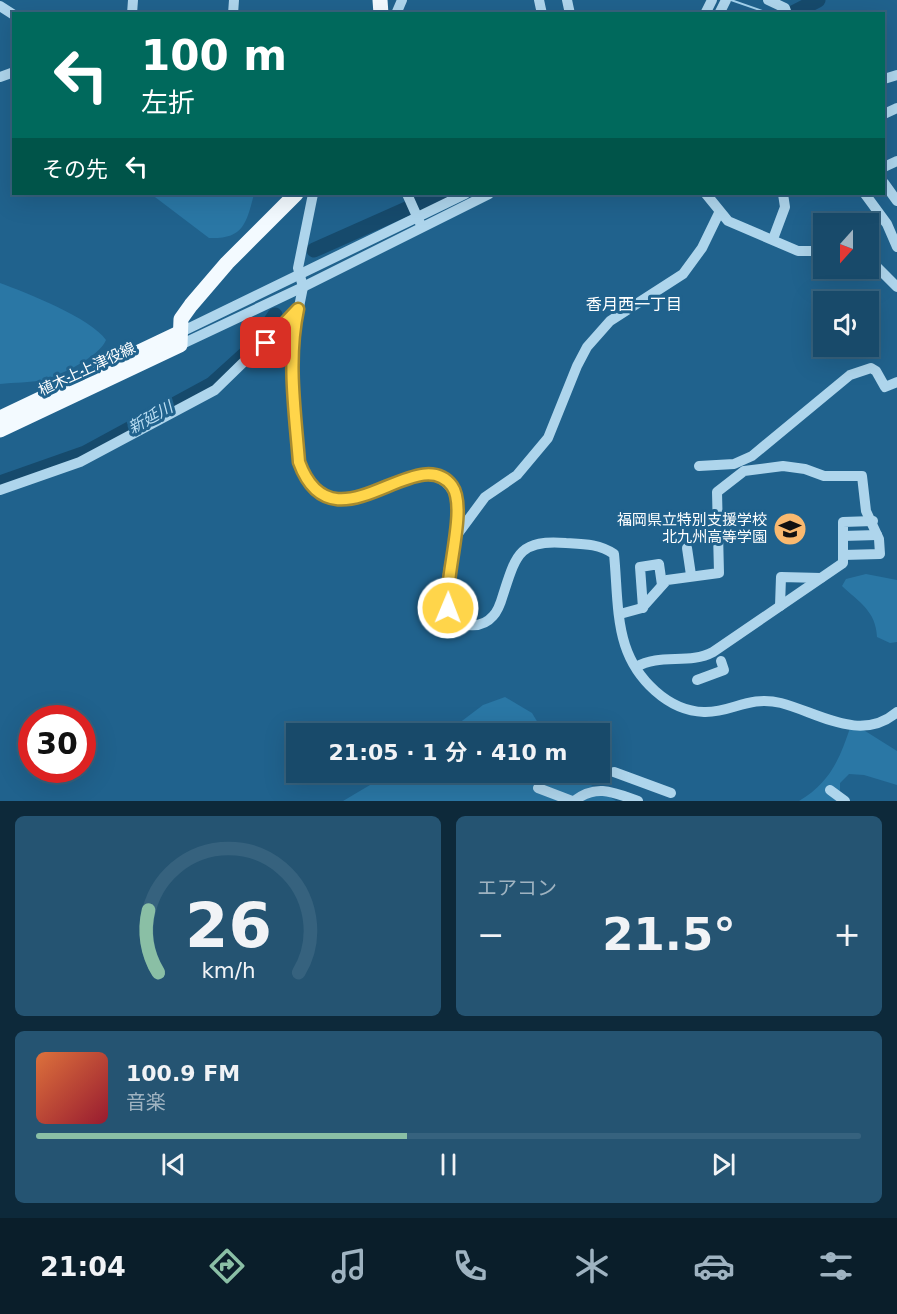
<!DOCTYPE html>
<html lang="ja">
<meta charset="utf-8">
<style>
:root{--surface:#184a6a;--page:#255472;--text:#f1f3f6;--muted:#9fb3c1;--line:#36627e;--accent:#8abfa5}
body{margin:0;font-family:"DejaVu Sans","Noto Sans JP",sans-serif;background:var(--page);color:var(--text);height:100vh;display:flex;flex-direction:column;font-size:22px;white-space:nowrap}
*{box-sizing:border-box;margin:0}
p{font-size:20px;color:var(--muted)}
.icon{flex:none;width:33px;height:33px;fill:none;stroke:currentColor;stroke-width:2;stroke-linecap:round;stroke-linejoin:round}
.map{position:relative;height:801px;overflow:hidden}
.side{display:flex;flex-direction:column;gap:15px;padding:15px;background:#0d293a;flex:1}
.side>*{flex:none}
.banner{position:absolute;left:12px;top:12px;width:873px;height:183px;border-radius:0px;box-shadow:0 6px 24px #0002,0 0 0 2px var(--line);background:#00695c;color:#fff;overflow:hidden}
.needle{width:39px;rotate:201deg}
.tools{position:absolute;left:813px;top:213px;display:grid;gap:12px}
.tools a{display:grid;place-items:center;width:66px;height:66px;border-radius:0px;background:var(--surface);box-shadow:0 6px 24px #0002,0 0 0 2px var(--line);font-size:30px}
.speed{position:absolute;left:18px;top:705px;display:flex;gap:12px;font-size:30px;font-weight:700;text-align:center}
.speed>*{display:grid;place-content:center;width:78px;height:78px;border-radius:50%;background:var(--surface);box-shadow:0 6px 24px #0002,0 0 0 2px var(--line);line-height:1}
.speed .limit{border:9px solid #d22;background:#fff;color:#111}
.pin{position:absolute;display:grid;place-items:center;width:51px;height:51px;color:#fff;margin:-26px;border-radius:12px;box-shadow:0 3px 9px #0006}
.me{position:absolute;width:66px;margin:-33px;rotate:1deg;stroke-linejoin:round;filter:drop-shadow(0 0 4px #0008)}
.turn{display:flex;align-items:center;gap:21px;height:126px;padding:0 30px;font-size:27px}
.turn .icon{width:78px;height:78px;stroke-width:2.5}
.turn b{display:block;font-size:42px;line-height:51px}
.then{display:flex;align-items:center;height:57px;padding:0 30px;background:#0003;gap:12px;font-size:22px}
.big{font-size:45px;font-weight:700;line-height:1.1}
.side .widget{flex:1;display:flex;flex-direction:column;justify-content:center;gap:9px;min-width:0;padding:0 21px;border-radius:9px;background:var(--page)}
.side .dial{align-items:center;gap:0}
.dial svg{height:156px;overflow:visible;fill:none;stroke:var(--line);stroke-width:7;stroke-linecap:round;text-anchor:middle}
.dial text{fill:var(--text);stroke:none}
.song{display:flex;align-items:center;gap:18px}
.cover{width:72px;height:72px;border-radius:9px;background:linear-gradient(135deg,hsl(20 70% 55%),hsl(350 70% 35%))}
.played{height:6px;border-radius:3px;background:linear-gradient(90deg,var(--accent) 45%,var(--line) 45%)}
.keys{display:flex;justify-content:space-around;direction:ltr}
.heat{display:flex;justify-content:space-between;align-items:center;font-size:33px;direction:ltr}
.side .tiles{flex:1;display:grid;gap:15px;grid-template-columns:1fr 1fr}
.widget:last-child{grid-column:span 2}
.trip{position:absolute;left:286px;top:723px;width:324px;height:60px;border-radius:0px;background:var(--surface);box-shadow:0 6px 24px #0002,0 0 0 2px var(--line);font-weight:700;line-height:60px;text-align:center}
.dock{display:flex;height:96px;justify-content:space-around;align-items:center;background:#0a1e2a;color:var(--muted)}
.dock .icon{width:42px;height:42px}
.dock .selected{color:var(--accent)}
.dock b{font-size:27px;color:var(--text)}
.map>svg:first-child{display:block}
</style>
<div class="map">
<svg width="897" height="801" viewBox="0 0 897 801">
<rect width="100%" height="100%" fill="#20628d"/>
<g fill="#2a77a5">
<path d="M151,194h103c-8,31 -11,45 -45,44z"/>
<path d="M0,283c27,10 91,35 106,57 -7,17 -45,35 -63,40 -13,3 -29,2 -43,4z"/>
<path d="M866,574l31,6v62l-7,1 -13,-6c-1,-26 -18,-35 -35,-51l4,-7z"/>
<path d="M505,697l27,16 12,20h-98l37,-28z"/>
<path d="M851,725l11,4 35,22v34l-33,-10 -15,-1 -9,9v10l3,8h-44c32,-19 41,-43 52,-76z"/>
<path d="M392,772l180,1 44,28h-273z"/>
</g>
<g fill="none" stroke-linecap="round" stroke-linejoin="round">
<path stroke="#a2d2ed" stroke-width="2" d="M731,0l40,14"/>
<g stroke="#164a6c" stroke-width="15">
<path d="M791,14l27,-14"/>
<path d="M314,250l126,-56"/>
<path d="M0,483l85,-30 127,-69 42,-38 21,-31"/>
</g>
<g stroke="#aed5ec" stroke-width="10">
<path d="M539,0l3,14"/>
<path d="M567,0l3,14"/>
<path d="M768,0l17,8 2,6"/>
<path d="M0,6l14,9"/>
<path d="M132,14l1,-14"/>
<path d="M233,14l1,-14"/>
<path d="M396,14l6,-14"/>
<path d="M705,14l7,-14"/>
<path d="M719,14l7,-14"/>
<path d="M0,77l14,-5"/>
<path d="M884,79l13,-4"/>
<path d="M884,114l13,-6"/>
<path d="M884,167l13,-6"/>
<path d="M884,183l13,18"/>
<path d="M313,194l-15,74 5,19 -10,50 -2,28 8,97c35,98 128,-39 158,38 -1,14 -1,28 -3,41 -4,25 -22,77 15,84 9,1 18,-2 24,-9 5,-5 8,-14 10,-21 13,-40 16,-56 63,-52 18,1 33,1 48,11 3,29 2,63 11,91 11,34 43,66 79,67 28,1 44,-17 77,-9 38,10 80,40 116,9"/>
<path d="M407,194l13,29"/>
<path d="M706,194l22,27 70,30h26"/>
<path d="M865,194l22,30 10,23"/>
<path d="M773,239l12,-32 -2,-13"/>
<path d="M868,258l29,29"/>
<path d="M179,333l286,-139"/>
<path d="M180,345l123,-58 186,-93"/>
<path d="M699,466l35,-2 18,-8 98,-81 21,-7 5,3 9,16 12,-5"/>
<path d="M0,490l80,-28 135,-72 83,-81"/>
<path d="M843,536l34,-1"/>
<path d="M454,539l31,-42 32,-22 31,-37 29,-72 10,-19 23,-26 73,-47 19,-26 17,-35"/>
<path d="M687,548l4,27"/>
<path d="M780,606l1,-29 40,1"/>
<path d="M643,608l-3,-41 19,-3 3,21"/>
<path d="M620,614l22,-6 25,-28 52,-7 -2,-81 27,-21 39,-5 22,3 19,7h38l4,35 13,28 1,15 -37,1"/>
<path d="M636,667c24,-14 53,-2 77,-15l130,-89v-41l30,-1"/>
<path d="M697,680l27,-10 -3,-9"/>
<path d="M614,772l57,21"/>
<path d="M538,788l34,13"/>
<path d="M830,790l15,11"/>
<path d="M574,801c22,-17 39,-9 64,0"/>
</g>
<g stroke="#f3faff" stroke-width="15">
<path d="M380,0l1,14"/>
<path d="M0,418l179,-85"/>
<path d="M0,430l180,-85 1,-26 10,-14 36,-42 69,-69"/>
</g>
</g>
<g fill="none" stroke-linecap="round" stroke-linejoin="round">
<g stroke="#a68a30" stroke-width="15">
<path id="route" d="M266,343l32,-34c-11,51 -3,102 1,153 34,93 118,-23 153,24 16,22 -8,91 -4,122"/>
</g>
<use href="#route" stroke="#ffd54a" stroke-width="10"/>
</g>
<defs>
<g id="school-disc" transform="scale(1.725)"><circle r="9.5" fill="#f9b96f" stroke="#20628d"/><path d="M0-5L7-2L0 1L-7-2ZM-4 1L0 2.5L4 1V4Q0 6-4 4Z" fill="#111"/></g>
</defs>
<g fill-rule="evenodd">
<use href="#school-disc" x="790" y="529"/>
</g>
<g text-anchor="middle" stroke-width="6" stroke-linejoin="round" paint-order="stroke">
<g font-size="15" fill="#fff" stroke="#20628d">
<text transform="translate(87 369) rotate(-25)" y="5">植木上上津役線</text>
</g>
<g font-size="15" fill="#fff" stroke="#20628d" text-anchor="end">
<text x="767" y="525">福岡県立特別支援学校<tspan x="767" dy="17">北九州高等学園</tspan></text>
</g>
<g font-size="16" fill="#fff" stroke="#20628d">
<text x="634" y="310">香月西一丁目</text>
</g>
<g font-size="16" font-style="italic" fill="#badef3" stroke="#20628d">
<text transform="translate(150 417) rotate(-29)" y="6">新延川</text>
</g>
</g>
</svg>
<div class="tools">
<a><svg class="needle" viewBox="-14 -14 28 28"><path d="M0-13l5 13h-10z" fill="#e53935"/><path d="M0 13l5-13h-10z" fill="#9fb3c1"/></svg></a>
<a><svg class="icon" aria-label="sound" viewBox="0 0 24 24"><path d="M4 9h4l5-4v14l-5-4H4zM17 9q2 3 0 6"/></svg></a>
</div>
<div class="speed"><div class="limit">30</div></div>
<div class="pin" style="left:266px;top:343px;background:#d93025"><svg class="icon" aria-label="arrive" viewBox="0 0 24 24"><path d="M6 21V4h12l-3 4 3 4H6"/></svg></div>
<svg class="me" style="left:448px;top:608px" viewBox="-20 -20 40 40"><circle r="17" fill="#ffd54a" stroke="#fff" stroke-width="3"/><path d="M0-11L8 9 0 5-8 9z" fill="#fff"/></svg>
<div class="trip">21:05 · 1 分 · 410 m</div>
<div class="banner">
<div class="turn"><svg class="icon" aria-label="left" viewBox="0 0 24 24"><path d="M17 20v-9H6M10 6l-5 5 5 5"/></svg><div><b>100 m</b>左折</div></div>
<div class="then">その先<svg class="icon" aria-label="left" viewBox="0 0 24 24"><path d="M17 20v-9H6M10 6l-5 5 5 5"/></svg></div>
</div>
</div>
<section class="side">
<div class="tiles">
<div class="widget dial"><svg viewBox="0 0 100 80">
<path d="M14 69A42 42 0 1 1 86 69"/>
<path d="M14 69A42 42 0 0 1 9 37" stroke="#8abfa5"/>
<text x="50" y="56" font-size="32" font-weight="700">26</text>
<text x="50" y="72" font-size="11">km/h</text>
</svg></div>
<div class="widget"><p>エアコン</p>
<div class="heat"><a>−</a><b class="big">21.5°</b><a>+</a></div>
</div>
<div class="widget">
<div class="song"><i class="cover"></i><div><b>100.9 FM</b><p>音楽</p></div></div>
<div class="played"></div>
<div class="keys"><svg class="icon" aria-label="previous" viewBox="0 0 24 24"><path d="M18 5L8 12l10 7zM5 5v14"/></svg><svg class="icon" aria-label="pause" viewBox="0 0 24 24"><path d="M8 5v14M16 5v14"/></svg><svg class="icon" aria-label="next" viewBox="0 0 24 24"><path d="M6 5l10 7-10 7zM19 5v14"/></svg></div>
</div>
</div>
</section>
<nav class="dock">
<b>21:04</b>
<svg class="icon selected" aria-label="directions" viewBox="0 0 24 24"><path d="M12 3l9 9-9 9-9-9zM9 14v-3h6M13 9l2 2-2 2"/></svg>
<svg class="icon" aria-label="music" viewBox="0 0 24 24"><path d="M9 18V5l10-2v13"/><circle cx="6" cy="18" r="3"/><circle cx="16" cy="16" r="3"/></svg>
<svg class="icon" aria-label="phone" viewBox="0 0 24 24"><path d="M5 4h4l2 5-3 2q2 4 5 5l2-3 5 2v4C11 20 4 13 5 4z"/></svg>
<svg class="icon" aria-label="climate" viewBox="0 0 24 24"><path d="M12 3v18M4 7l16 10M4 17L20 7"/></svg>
<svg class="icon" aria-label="car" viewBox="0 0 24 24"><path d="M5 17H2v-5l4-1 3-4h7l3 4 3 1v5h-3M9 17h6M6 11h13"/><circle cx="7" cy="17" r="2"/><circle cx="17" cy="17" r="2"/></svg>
<svg class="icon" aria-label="filters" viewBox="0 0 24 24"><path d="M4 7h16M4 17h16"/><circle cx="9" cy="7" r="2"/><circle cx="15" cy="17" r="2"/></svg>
</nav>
